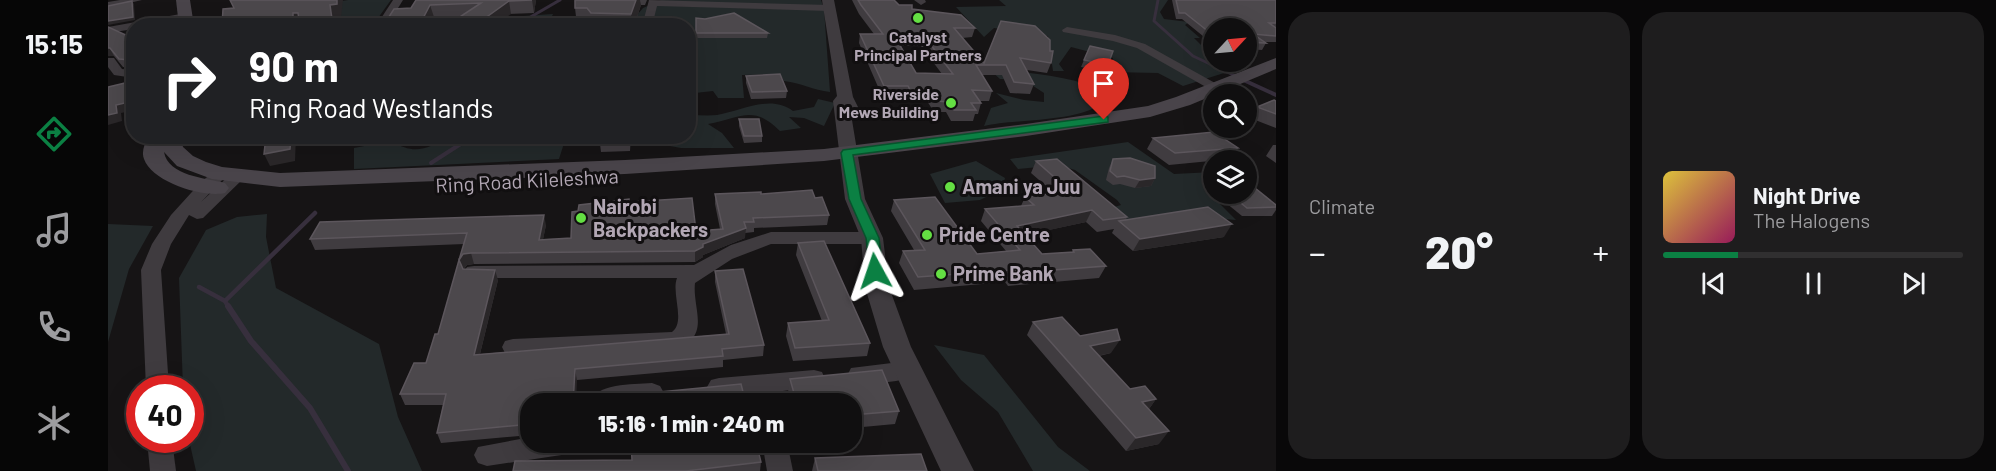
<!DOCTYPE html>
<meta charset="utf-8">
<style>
:root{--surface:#100f10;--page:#1e1d1e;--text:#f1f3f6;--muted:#9c9c9f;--line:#302f30;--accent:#0b8043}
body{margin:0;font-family:Barlow,sans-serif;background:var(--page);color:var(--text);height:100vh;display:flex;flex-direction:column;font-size:22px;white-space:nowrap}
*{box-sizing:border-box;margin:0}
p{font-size:20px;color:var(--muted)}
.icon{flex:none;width:33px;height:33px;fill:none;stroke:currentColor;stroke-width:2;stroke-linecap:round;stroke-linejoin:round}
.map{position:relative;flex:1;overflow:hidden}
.drawer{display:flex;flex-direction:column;gap:12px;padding:12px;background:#090809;width:720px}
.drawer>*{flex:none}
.guide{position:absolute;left:18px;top:18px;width:570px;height:126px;border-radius:24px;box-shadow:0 6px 24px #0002,0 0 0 2px var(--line);background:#202124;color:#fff;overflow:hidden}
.needle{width:39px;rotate:64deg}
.tools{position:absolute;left:1095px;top:18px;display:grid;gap:12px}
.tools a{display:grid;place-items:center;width:54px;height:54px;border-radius:50%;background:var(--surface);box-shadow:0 6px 24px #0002,0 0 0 2px var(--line);font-size:30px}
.speed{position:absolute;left:18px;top:375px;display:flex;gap:12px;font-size:30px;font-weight:700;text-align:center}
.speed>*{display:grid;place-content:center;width:78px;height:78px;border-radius:50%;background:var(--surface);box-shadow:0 6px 24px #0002,0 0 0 2px var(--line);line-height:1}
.speed .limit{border:9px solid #d22;background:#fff;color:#111}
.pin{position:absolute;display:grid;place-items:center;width:51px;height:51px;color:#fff;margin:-62px -26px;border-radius:50% 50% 50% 0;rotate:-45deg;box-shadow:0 0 6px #0007}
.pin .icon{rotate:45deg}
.me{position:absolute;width:66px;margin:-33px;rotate:355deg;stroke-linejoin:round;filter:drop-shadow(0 0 4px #0008)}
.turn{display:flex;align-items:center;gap:21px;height:126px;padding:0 24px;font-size:27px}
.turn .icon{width:78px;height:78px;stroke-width:2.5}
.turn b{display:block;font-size:42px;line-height:51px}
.big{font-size:45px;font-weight:800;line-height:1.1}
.drawer .card{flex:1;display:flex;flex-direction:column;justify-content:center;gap:9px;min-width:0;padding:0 21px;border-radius:24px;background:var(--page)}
.song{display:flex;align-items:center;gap:18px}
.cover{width:72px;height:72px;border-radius:9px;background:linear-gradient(135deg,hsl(50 70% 55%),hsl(330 70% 35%))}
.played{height:6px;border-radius:3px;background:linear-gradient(90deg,var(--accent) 25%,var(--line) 25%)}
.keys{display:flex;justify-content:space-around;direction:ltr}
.heat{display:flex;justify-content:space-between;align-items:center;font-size:33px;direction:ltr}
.drawer .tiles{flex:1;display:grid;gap:12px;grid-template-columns:repeat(2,1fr)}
.trip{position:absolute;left:412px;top:393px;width:342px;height:60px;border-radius:24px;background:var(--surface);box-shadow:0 6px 24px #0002,0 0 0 2px var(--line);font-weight:800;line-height:60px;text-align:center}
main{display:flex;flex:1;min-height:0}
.dock{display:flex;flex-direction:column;width:108px;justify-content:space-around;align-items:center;background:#060606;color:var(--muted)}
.dock .icon{width:42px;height:42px}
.dock .active{color:var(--accent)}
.dock b{font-size:27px;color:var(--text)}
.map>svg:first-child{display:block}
</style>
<main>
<nav class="dock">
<b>15:15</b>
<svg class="icon active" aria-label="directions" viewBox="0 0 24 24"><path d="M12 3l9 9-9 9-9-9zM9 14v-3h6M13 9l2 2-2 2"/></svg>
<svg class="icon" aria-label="music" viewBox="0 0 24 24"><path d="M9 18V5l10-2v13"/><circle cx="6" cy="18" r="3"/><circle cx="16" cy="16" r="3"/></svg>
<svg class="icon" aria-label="phone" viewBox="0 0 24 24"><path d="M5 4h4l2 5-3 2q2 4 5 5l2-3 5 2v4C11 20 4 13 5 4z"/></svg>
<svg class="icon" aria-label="climate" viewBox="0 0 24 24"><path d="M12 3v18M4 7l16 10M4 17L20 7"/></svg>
</nav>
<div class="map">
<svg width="1168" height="471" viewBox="0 0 1168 471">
<rect width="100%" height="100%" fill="#161415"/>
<g fill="#23292a">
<path d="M240,0h43l-18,25h-74v-17z"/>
<path d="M553,0h160l3,9 6,83c-17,-2 -29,-9 -46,-11l-4,-7 -38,1 2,23h-26l-5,-7 -18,2 -3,5 -3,1 -1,-73 -47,-1 -10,-3 12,-14z"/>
<path d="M891,0h169l-8,12 4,7 25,3 -4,3 15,13h-6l19,19 1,5h21l8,5 -60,19 -25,-13 -48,-1 3,-14 -42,-11 -12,17 5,7h-11l-5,-35 -54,-8 -10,9 -28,-30 50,-1z"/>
<path d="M445,14l-2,4 -21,2 -1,5h-31l9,-8z"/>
<path d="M882,70c39,2 82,6 118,22 -3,4 -5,9 -8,12 -21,18 -86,15 -116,22l7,-18 17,-5 -12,-10 28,7 20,2v-9l-20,-13 -24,-1z"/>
<path d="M710,99l17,4 -11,23 -20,-8 -15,-1 12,11 -21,3c-27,-27 -39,-13 -72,-7l14,9 12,15h-53l-33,-6 2,-5 38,-1 1,-21c9,0 19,1 28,0 25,-4 53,-21 76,-4l21,-4z"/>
<path d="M342,137v-1l116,1 -7,22 -205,10v-21l37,-7c25,15 36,7 59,-4z"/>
<path d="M1020,142l46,32 39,-2v20l-3,2 26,26 -35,-3 -67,10 -23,-19 10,-3 -4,-5 -42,-30 -16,-5 -41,4 -8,-10z"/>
<path d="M868,161l29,17 -3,11 -22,11 -35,3 -15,-29z"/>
<path d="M159,214l-1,23 10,51 103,56 19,73 24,54h-226l-7,-31 1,-52h-7l-4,-110 27,-48 31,-13z"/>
<path d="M0,224l45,2 -24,43 -21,73z"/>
<path d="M826,345l50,10 74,92 32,24h-57l-35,-59 -37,-32z"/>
</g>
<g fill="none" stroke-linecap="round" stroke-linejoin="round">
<g stroke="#372f3d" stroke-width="3">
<path d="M1050,0l-4,21 39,35 49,23"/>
<path d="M407,26l45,-26"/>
</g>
<g stroke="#372f3d" stroke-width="4">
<path d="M1131,78l37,17"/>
<path d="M323,163l42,-27"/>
</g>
<g stroke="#372f3d" stroke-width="4.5">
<path d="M91,287l26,14 4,7"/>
<path d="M117,301l90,-88"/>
</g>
<path stroke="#372f3d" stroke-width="6" d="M120,306l23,35 59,67 38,63"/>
<g fill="#3f3b3f" fill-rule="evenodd">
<path d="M12,0h22l-34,8v-6z"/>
<path d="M285,0h10l-16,26h-11z"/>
<path d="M541,0l180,5 5,3 -5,3 -172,-5 -5,20h-10z"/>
<path d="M806,0h11l1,2 -5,3z"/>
<path d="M78,13l4,1v4l-37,8h-19v3l-26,4v-6z"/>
<path d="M959,27l48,8 30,9 79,44 -1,3h-10l-76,-43 -24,-7 -50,-9 -1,-2z"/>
<path d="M0,58h6l8,11 12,1v8l-20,-3 -6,-8z"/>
<path d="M110,171l8,5 -25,26 30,-28 6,-2 8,5 -42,41 -6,1 -8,-4 -18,29 -10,26 8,118h-23l-5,-118 11,-26 19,-29 30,-33 11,-9z"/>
<path d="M663,232h101l6,2 3,4 -3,4 -6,2h-101l-39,15 -37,24c-3,25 17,54 -19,65l-163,7 -8,-2 -3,-6 3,-6 8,-2 159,-7c14,-10 -1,-39 5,-54h-203l-7,-1 -3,-5 3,-5 7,-1 220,-1 37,-20z"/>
<path d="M800,361l8,3 3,6 -3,6c-17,6 -48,10 -65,4l-3,-6 3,-6z"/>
<path d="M706,370l8,2 3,7 -3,7 -47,6 3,12h-24l-2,-10 -33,2 -8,-2 -4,-7 4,-7 8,-2z"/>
<path d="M544,383l8,3 4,7 -4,7 -17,4h-56c11,-22 44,-19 65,-21z"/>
<path d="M423,437v5h56l-3,8 -9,3 -88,13 -9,-3 -4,-8 4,-8z"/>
<path d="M39,440h25l4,31h-26z"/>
<path d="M654,442h25l6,29h-26z"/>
</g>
<path fill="#3f3b3f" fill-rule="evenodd" d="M714,0h12l19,97 6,12 -2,4 -6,1 14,85 18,39 6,49 22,60 63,124h-33l-58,-124 -18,-60 -4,-49 -16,-39 -12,-98 4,-5z"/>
<g fill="#49444a" fill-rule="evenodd">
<path d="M68,0h14l4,26h-15z"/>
<path d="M1168,58v11l-86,36 -40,12 -124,19 -202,25 -199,13 -345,13 -68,-8 -35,-13 -13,-14c4,24 42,26 61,31l4,5 -4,5c-22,5 -73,-11 -81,-34 -3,-8 1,-15 4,-23h32l3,11 10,9 13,6 16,5 58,6 345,-13 199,-11 202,-25 122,-18 28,-9z"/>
</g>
</g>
<g fill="#403c40" fill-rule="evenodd">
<path d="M308,0h120l-2,13 -100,4 -23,-9z"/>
<path d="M467,0h72l-2,5h-4l-7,21 -57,-1 -2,-17z"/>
<path d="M744,0h42l5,5 76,23 -3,9 -10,1 22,25 17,-42 50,42 -4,10 -20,-3 7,14 -4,10 -20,-1 -8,-18h-20l10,16 -3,10h-10l2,2 -3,11h-3l-2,7h-22l-5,-9h-12l-7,-11h-20l-2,-4 -23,-1 -23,-53 1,-9h14l-15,-20zM793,46h20l21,28 -26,-1z"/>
<path d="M1064,0h104v42h-13l3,1 -4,7 -16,-1v-21h-32v17l-32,-26h-6z"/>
<path d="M588,18l72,15 -1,5h-71z"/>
<path d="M0,27l24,16 2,25 -11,-1 -9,-11h-6z"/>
<path d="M982,46l23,5 -8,21 -24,-5z"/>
<path d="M638,76l41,15 -1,7 -35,1 -5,-16z"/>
<path d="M1168,101v27l-26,-10 7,-11z"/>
<path d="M631,119l23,17v6l-18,1 -5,-17z"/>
<path d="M292,136h43l-19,10 -14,-1 -9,-7z"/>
<path d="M523,136l-1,15 -29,1 -1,-8z"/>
<path d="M1045,138l85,10 -7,11 -62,6 -22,-16z"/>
<path d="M1165,145h3v18l-10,-7z"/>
<path d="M1005,159l42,19 -4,8 -16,2 -15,-4 -7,1 -7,-5 3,-12z"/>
<path d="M928,161l91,56 -1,3 98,17 -91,14 -21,-18 2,-4 -17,3 -11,-10 -61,13 17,19 30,-2 1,-2 33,16 -7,12 -91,8 -3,-4 -91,8 -15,-27 4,-12 11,-1 -23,-39 3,-11 83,54 29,-3 -25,-30 4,-12 36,-3 4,-9 29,-4 -23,-20z"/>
<path d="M607,194h46l54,4 14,17 -2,10 -73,3v4l-9,1v5l-42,17v2l-8,5 -221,2 -7,1 -3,4 34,11 -18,74 246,-20 -11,-52v-11l49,74 -1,11 -40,4v7l-146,13 -46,24v31l-90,8 -4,-10 6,-28h-38l-5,-11 26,-31 12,-29 26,-90 -149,6 -5,-11 236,-14 -3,14 28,-1 7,-27 51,-9 67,29 24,-2 -5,-25z"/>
<path d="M1107,194h31l30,11v5l-4,6h-30z"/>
<path d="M690,243l72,100 -3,13 -74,5 -7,-25 2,-13 34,-2 -26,-66z"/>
<path d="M925,322l47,14 31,17 -12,3 31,33 26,10 -7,10 10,35 -33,7 -99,-116z"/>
<path d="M682,379l109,32 -4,13 -43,4v-24h-61l-3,-12z"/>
<path d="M707,458l112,13h-115z"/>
<path d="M653,462l-1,9h-247z"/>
</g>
<g fill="#2a2729">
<path d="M229,0h6l-2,17h-6l1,9h-3l-3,-21z"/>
<path d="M424,0h4l-2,13z"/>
<path d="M528,0h4l1,5 -7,21h-2l-1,-12z"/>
<path d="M24,1l2,3 1,16 -27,5v-4z"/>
<path d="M401,1l2,13 -16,12h-21z"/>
<path d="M322,5l4,12 -5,9h-10z"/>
<path d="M185,13h5l5,13h-10z"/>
<path d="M20,36l4,7 2,24 -4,-7z"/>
<path d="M0,48h2l4,8h-6z"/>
<path d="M17,83l5,8v20l-9,2 1,8 -14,4v-10l8,-10z"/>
<path d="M183,136h5l-1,25 -25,5 -6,-12z"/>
<path d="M313,136h22l-19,10z"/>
<path d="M1047,178l-4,8 -16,2 5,-8z"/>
<path d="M984,210l-6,12 -74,16 5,-12z"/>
<path d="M436,215l2,10 -5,25 -2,-10z"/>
<path d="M1124,224l-8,13 -91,14 7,-12z"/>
<path d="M638,228l-1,10 -42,17v2l-8,5v-11l8,-7z"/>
<path d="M363,253l3,11 -7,1 -5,6 -3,-11 4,-6z"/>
<path d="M387,270l3,10 -21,86 -3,-11z"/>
<path d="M1012,340l-9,13 -29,6 8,-13z"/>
<path d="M467,369l2,11 -1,24h-3z"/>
<path d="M1048,399l-9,13 -5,-10z"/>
<path d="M1061,431l-10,13 -33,7 10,-13z"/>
</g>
<g fill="#4c484c" stroke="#5c565c" stroke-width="1.5" fill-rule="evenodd">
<path d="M122,0h107v4l-7,1 3,21h-33l-2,-13h-5v13h-71l1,-17 11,-1z"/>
<path d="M308,0h116l-23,1 -35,25h-28l35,-23 -51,2 -11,21h-36l11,-17 17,-1z"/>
<path d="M467,0h61l-5,14 -40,-1 -4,-5h-12z"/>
<path d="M750,0h36l5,5h13v4l49,6 14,13h-21l30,35 17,-42 34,5 15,14v11h3l-2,12 -31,-5 14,26 -20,-2 -8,-17h-30l16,26 -20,-1 9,13h-10l5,7h-22l-5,-8 -13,-1 -6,-11h-20l-2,-4h-24l-24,-52h23l-22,-29zM816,36l29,38 -37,-1 -21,-36z"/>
<path d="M1068,0h100v23h-7l7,5v8l-23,-2 13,9 -20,-1v-14h-32v8l-29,-23h-6z"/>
<path d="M24,1l1,16 -25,4v-15z"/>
<path d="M626,13l34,20h-72v-15l9,1z"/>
<path d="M0,27l20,9 2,24 -11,-1 -9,-11h-2z"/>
<path d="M982,46l23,5 -5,14 -24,-5z"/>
<path d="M672,74l7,17 -35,1 -6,-16z"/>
<path d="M17,83v20l-9,2 1,8 -9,2v-28z"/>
<path d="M1166,100l2,1v13l-19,-7z"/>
<path d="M631,119h20l3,17h-18z"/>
<path d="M1106,132l24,16 -63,5 -22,-15z"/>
<path d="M158,136h25l-1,13 -26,5z"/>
<path d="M493,136h29v7l-30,1z"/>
<path d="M1022,158l25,8v12l-15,2 -16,-4 -7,1 -7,-6 3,-12z"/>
<path d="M949,159l70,58 -24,3 -11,-10 -75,16 25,28 32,-2 -1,-2 17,-1 16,17 -93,7 -2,-3 -93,7 -15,-26 22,-1 -31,-50 41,-3 42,57 43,-4 -35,-41 49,-4 -9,-8 45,-6 -34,-30z"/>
<path d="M1138,184h4l26,21v2l-29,1 -17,-14h16z"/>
<path d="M704,190l3,8 7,-1 7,18 -76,3 1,4h-10l2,6 -43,16v3l-8,4 -224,2 -8,1 -4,6 8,-27 -157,6 10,-17 224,-7 -5,25 32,-2 1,-26 6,-1 1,-6 50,-6v3l63,-4 4,33 27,-2 -8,-35 46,-2v2z"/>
<path d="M1100,207l24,17 -92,15 -21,-18z"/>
<path d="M716,241l46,102 -75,5 -7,-25 41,-3 -31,-77z"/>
<path d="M351,260l4,9 32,1 -21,85 255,-21 -14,-63 28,-2 21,76 -42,4 1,7 -148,13 -2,35h-42v20l-94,9 9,-39h-46l14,-31h12l9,-29h3z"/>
<path d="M954,317l18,19 37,-7 3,11 -30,6 40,43 15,-3 11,13 -14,3 27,29 -33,7 -103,-116z"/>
<path d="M774,370l17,41 -47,4v-11h-55l-7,-25z"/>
<path d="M633,384l5,20h-117v-9z"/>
<path d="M523,442h125l5,20 -75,9h-173l2,-10 117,-1z"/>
<path d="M813,454l6,17h-109l-3,-13z"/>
</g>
<path fill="#0b8043" stroke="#07532c" stroke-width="1.5" d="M996,116l4,1v5l-255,33 8,44 18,39 4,33 -2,3h-11l-4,-36 -17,-39 -8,-46 2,-3z"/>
<g fill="#64df43" stroke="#110f10" stroke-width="2">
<circle cx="810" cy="18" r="6"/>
<circle cx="843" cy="103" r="6"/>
<circle cx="842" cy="187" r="6"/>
<circle cx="473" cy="218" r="6"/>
<circle cx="819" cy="235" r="6"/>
<circle cx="833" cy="274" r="6"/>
</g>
<g text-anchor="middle" stroke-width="6" stroke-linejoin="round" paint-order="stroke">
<g font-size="16" font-weight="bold" fill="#b2a7b4" stroke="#110f10">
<text x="810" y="43">Catalyst<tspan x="810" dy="18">Principal Partners</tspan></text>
<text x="831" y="100" text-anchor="end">Riverside<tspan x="831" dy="18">Mews Building</tspan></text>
</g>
<g font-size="20" fill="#b2a7b4" stroke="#110f10">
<text transform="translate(419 181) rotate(-3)" y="7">Ring Road Kileleshwa</text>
</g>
<g font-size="20" font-weight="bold" fill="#b2a7b4" stroke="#110f10" text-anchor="start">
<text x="854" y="194">Amani ya Juu</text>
<text x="485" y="214">Nairobi<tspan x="485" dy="23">Backpackers</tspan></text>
<text x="831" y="242">Pride Centre</text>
<text x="845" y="281">Prime Bank</text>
</g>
</g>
</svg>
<div class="tools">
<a><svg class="needle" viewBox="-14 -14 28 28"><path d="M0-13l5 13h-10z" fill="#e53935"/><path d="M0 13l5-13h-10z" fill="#9c9c9f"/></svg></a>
<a><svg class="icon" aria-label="search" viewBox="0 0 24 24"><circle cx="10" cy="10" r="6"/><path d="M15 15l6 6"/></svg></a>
<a><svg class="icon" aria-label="layers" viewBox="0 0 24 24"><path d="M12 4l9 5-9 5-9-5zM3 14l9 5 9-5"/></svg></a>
</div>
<div class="speed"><div class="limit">40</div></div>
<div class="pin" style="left:996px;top:120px;background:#d93025"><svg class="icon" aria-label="arrive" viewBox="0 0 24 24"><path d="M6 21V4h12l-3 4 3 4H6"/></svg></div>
<svg class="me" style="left:767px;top:271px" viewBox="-20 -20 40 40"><path d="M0-17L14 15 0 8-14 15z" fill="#0b8043" stroke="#fff" stroke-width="4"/></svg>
<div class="trip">15:16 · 1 min · 240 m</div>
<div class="guide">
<div class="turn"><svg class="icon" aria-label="right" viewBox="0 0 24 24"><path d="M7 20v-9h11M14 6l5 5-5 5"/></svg><div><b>90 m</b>Ring Road Westlands</div></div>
</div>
</div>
<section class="drawer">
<div class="tiles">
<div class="card"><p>Climate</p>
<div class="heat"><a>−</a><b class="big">20°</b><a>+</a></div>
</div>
<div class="card">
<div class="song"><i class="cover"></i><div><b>Night Drive</b><p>The Halogens</p></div></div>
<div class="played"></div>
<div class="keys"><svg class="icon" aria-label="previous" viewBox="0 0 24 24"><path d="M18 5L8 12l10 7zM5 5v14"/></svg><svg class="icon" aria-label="pause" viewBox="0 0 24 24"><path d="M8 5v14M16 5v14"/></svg><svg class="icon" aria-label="next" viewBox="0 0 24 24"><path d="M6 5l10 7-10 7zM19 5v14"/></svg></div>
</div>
</div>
</section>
</main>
